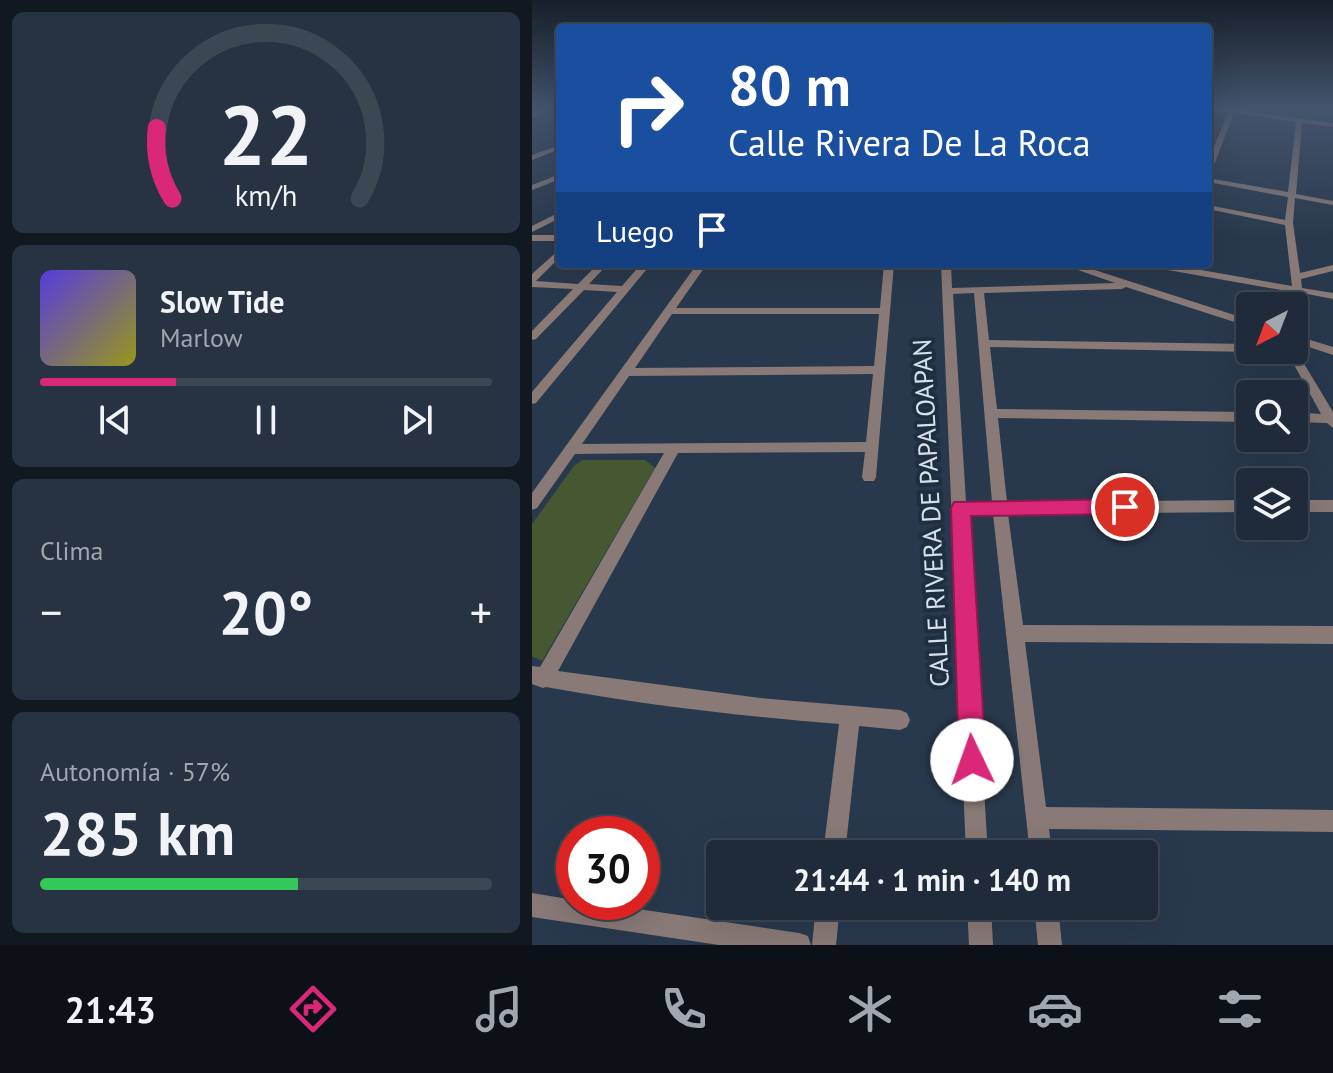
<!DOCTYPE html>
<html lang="es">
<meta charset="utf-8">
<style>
:root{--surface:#1f2b3a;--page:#273342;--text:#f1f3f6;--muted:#a1a7af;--line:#3c4754;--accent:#db2777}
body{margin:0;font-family:"PT Sans",sans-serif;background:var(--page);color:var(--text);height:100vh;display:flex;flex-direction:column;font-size:30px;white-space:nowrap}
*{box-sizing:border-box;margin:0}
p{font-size:26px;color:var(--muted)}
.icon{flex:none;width:44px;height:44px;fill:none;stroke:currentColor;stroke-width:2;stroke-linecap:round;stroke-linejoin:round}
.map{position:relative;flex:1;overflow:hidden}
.drawer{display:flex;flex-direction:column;gap:12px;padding:12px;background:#111820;width:532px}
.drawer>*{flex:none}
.top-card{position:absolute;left:24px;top:24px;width:656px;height:244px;border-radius:8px;box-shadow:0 8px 32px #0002,0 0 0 2px var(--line);background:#1a4fa0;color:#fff;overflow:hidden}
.needle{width:52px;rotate:222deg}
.buttons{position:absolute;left:704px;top:292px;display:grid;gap:16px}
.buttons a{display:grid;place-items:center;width:72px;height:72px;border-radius:8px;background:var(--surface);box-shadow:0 8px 32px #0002,0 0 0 2px var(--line);font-size:40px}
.speed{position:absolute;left:24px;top:816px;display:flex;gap:16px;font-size:40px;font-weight:700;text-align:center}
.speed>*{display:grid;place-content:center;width:104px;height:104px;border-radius:50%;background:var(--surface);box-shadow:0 8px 32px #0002,0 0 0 2px var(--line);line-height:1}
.speed .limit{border:12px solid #d22;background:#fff;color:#111}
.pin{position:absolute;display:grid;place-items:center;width:68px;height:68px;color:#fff;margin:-34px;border:4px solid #fff;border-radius:50%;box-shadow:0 2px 8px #0007}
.me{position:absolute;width:88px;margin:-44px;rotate:357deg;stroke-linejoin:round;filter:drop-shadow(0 0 6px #0008)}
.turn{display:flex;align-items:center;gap:28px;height:168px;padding:0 40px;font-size:36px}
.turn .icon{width:104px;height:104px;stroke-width:2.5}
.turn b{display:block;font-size:56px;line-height:68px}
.then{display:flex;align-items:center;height:76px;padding:0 40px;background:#0003;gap:16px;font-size:30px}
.big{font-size:60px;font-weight:700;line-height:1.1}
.drawer .tile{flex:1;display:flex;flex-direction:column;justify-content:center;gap:12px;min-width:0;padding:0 28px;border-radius:12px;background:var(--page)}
.drawer .dial{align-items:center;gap:0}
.dial svg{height:208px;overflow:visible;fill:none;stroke:var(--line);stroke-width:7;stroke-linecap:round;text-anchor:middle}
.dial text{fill:var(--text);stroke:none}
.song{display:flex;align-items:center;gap:24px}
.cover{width:96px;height:96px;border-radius:12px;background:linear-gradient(135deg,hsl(250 70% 55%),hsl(60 70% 35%))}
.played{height:8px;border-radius:4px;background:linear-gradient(90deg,var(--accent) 30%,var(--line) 30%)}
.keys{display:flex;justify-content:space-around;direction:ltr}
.heat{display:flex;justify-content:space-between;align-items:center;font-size:44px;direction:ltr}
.charge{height:12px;border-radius:6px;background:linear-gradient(90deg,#34c759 57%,var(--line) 0)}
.trip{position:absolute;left:174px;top:840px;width:452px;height:80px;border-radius:8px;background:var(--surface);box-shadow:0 8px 32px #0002,0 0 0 2px var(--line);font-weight:700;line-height:80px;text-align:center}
.dock{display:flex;height:128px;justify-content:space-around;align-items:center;background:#0c1117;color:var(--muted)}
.dock .icon{width:56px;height:56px}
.dock .active{color:var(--accent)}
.dock b{font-size:36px;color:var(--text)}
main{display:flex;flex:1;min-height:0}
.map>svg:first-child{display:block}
</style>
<main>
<section class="drawer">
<div class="tile dial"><svg viewBox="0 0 100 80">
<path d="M14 69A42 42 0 1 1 86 69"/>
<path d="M14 69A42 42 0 0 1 8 42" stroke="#db2777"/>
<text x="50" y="56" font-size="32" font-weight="700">22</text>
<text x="50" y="72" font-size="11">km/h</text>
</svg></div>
<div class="tile">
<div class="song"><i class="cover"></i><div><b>Slow Tide</b><p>Marlow</p></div></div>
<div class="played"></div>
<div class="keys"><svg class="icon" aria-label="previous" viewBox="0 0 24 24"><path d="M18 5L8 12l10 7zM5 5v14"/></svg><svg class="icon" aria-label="pause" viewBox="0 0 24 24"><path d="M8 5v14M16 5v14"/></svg><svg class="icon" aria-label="next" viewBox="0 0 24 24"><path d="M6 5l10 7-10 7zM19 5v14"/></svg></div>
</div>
<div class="tile"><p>Clima</p>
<div class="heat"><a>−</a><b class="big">20°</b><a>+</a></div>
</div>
<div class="tile"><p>Autonomía · 57%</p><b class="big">285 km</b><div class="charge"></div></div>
</section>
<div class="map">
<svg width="801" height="945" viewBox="0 0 801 945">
<rect width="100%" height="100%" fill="#29394d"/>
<path fill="#465831" d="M50,460h63l10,8 -113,193 -10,-5v-132l42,-58z"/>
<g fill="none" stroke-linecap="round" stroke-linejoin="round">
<g fill="#897a77" fill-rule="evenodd">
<path d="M16,106h8l-24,12v-4z"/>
<path d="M676,106l125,17v4l-31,-4 -6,71 37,7v4l-38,-7 -2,25 7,50 33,-8v6l-32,8 1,9 31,5v6l-31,-6 -3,22 -5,3v-12h-4l2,-14 -141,-25 -5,-3h21l125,22 -7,-61 -77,-16v-4l77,15 3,-23 -80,-15v-4l80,14 8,-70 -62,-9 -22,57 -4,2v-11l20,-48 -20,-3z"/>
<path d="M28,145v4l-28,11v-5z"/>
<path d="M28,174v5l-28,11v-5z"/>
<path d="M28,212v6l-28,14v-6z"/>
<rect x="0" y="235" width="28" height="6"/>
<path d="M28,249v8l-24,24 42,3 20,-20h10l-19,20 33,2 19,-22h10l-115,139 -4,1v-12l85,-100 -33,-2 -48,49 -4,1v-9l41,-42 -41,-2v-13z"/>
<path d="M165,264h10l-31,44h204l4,-44h10l-18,213 -2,4h-10l-2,-4 3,-25 -187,1 -120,218 202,27 140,12 7,3 3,7 -3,7 -7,3 -41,-4 -14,128h-22l16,-130c-98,-8 -196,-19 -293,-37l-3,1 -11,-4v-18l8,1 124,-214 -89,1 -38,54 -5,2v-17zM140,314h207l-5,52 -239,2zM341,374l-7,68 -284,2 47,-68z"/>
<path d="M409,264h10l1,24 163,-5 -54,-19h15l174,56v7l-124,-40 -4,2 -138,4 5,47 261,4v6h4l-4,2 -260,-5 7,62 253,3v10l-252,-4 9,84 243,-2v12l-242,2 15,111 310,1v18l-308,-2 21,165 287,3v22l-284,-3 3,25h-22l-37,-340h-26l21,340h-22zM442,293l18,209h-26l-13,-208z"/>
<path d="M762,335l39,12v8l-39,-13z"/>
<path d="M762,347l39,65v16l-6,-5 -33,-1v-10l27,2 -35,-64h8z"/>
<rect x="762" y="500" width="39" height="12"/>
<path d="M0,893l42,7v2h17l208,31 9,3 3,9h-92l-187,-28z"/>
<path d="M284,906h24l-4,39h-24z"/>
<path d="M435,906h24l2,39h-24z"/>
<path d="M502,906h24l4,39h-24z"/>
</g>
</g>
<linearGradient id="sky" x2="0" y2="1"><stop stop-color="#171f2a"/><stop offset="0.45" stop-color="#43546d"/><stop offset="1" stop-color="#43546d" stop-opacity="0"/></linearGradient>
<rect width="801" height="238" fill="url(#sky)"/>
<path fill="#db2777" stroke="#8e194d" stroke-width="2" d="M593,499l7,2 3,6 -3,5 -7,2 -154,2 15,244 -4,9 -10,4 -9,-4 -4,-9 -8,-252 3,-6z"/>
<g text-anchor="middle" stroke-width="8" stroke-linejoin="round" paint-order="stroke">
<g font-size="26" fill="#d7e1ed" stroke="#1f2f42">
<text transform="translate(399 513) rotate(-93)" y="9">CALLE RIVERA DE PAPALOAPAN</text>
</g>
</g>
</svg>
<div class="buttons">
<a><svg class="needle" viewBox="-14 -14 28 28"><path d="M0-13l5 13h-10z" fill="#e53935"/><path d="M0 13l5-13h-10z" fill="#a1a7af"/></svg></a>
<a><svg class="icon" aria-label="search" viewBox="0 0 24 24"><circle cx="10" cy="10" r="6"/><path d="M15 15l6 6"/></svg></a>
<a><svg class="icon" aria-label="layers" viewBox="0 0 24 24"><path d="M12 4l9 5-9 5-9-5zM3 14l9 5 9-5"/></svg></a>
</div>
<div class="speed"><div class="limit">30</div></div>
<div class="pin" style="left:593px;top:507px;background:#d93025"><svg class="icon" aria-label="arrive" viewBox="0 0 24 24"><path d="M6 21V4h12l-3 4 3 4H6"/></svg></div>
<svg class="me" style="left:440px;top:760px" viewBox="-20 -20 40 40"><circle r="19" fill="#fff"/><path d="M0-13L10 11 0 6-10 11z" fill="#db2777"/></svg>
<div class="trip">21:44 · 1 min · 140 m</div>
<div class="top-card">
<div class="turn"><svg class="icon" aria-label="right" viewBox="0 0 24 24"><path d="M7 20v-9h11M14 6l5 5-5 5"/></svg><div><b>80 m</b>Calle Rivera De La Roca</div></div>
<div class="then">Luego<svg class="icon" aria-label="arrive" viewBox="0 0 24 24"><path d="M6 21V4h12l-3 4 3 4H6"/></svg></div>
</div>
</div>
</main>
<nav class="dock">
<b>21:43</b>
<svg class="icon active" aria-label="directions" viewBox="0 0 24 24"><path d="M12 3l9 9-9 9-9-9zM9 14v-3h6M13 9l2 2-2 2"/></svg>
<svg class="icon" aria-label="music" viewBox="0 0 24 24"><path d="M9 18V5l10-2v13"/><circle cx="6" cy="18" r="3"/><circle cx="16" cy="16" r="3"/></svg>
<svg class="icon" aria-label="phone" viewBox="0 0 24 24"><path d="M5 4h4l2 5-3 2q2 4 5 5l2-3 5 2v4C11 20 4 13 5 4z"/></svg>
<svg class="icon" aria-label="climate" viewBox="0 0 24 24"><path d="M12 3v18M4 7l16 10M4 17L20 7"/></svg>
<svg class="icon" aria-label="car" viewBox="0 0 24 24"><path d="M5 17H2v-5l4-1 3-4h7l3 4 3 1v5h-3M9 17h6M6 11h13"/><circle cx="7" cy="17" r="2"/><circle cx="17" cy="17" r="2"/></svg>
<svg class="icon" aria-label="filters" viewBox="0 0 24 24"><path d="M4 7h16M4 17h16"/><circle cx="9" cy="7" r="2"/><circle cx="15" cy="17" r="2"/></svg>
</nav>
